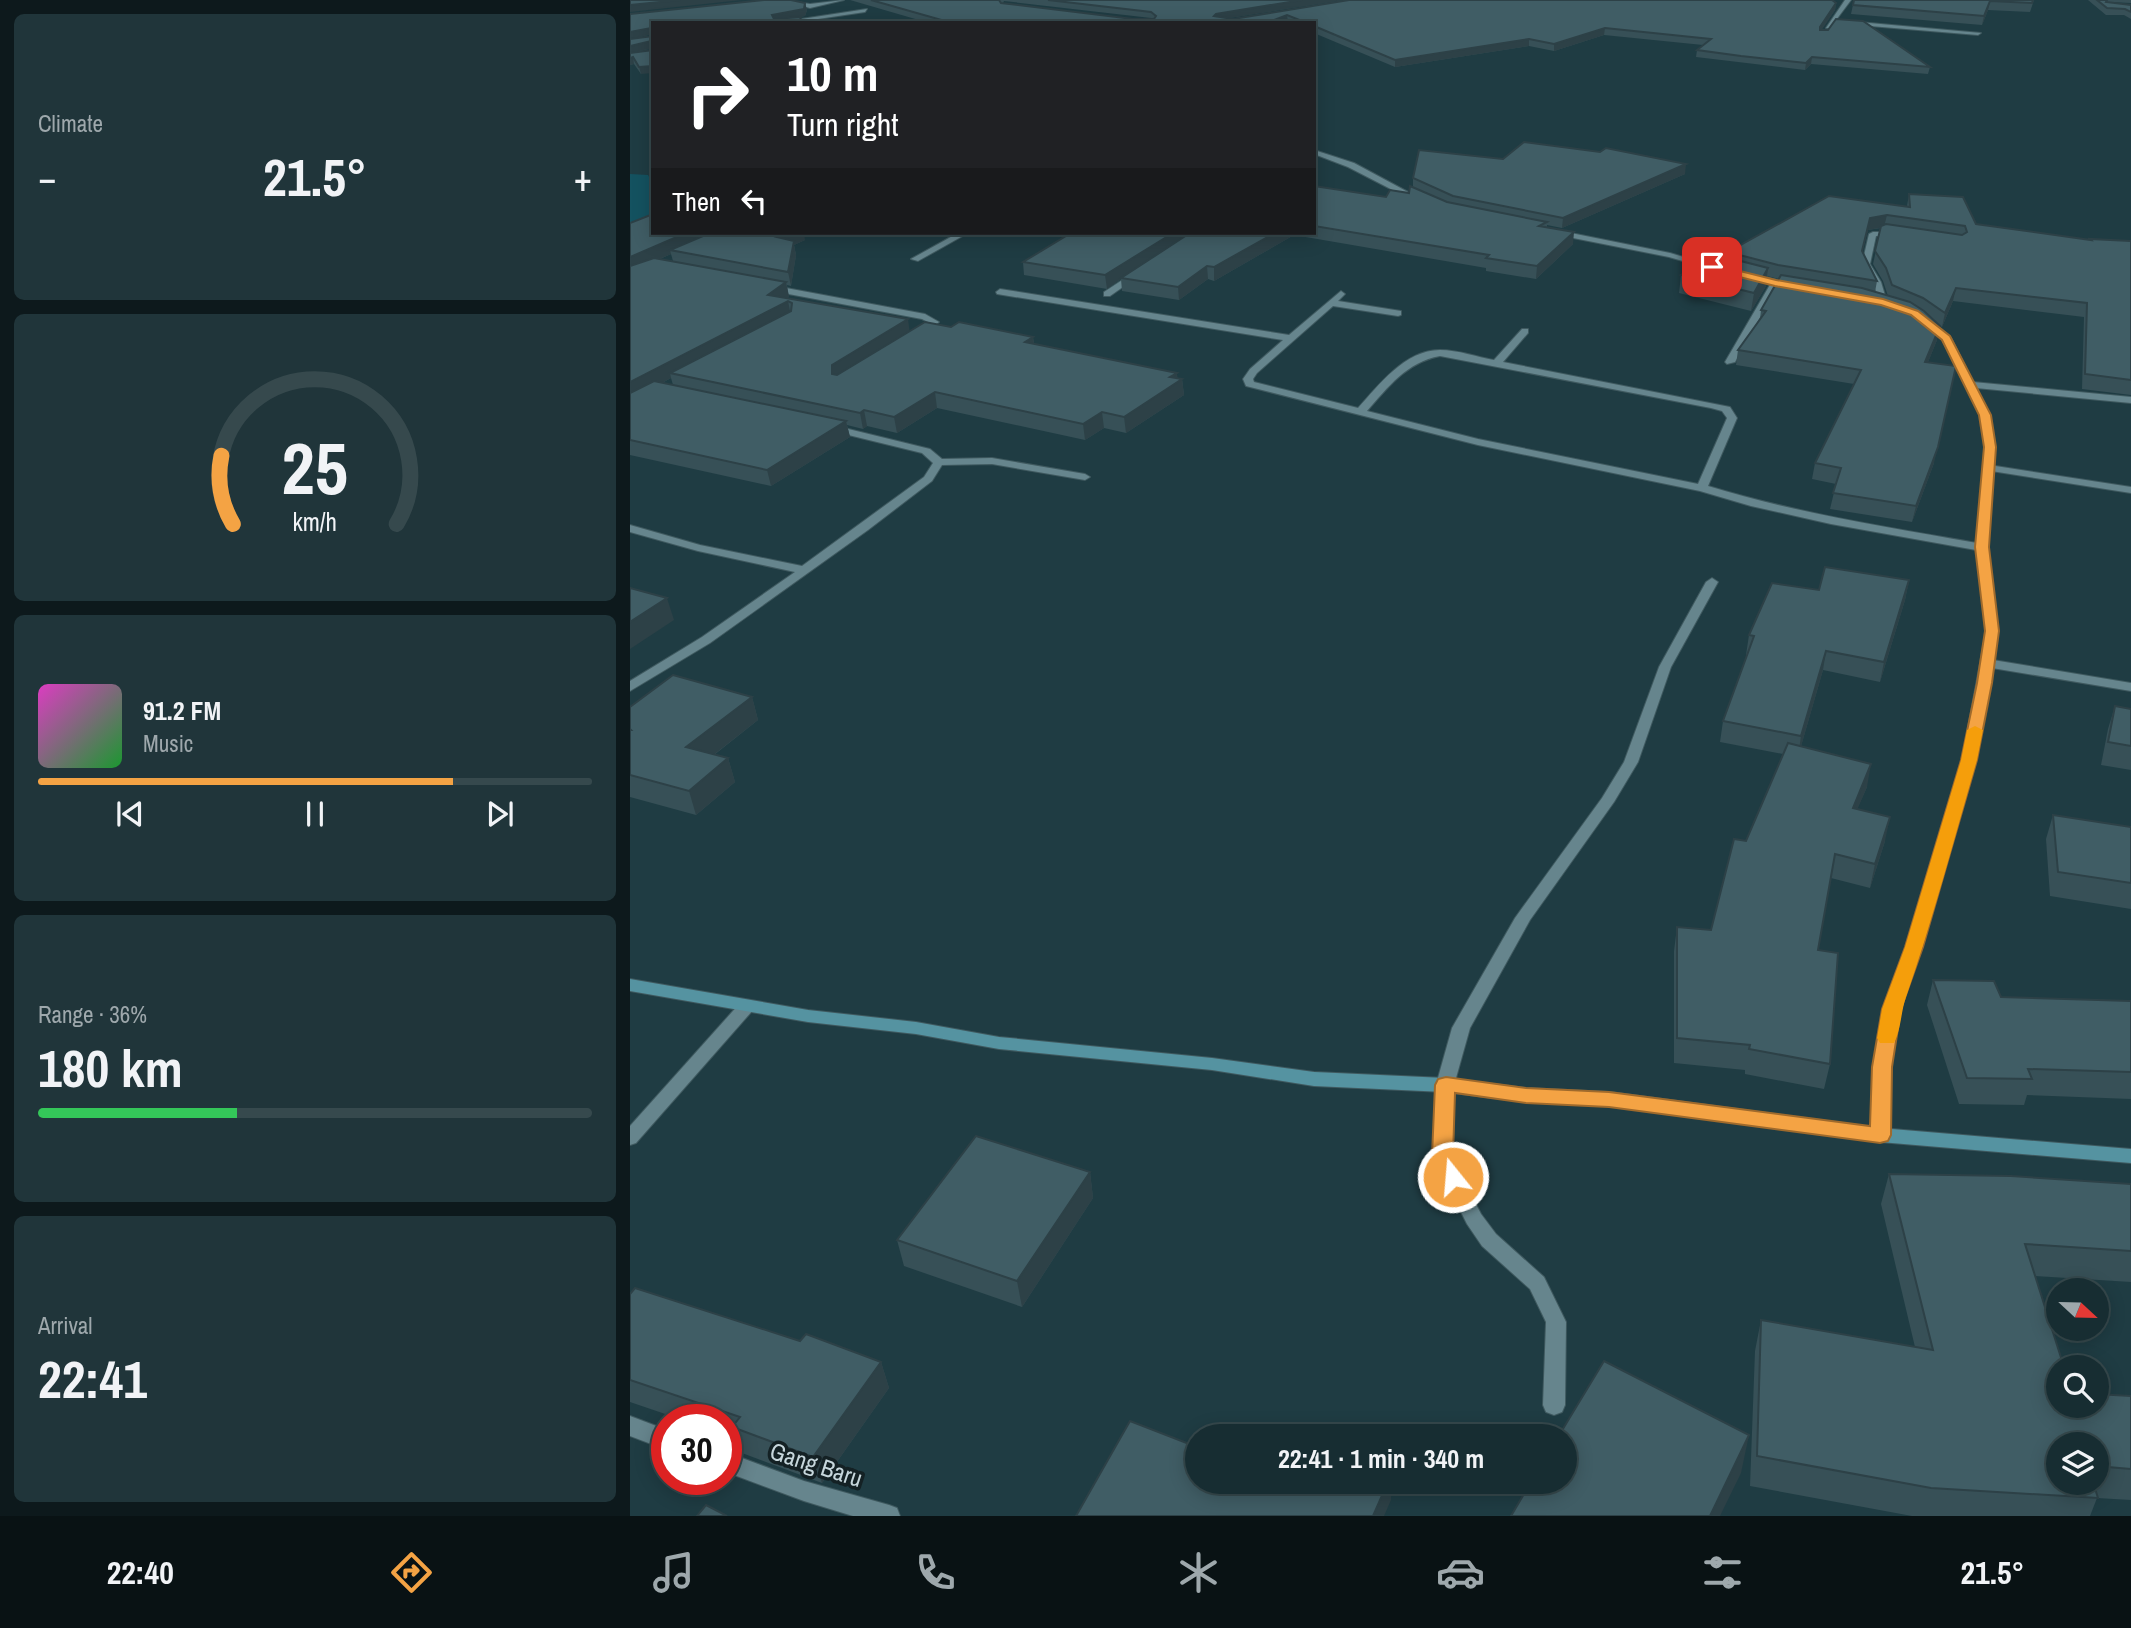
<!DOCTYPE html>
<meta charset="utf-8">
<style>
:root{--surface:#172d32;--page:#20353a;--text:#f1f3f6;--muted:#9ea8ac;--line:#36494d;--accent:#f4a344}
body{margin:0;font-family:"Archivo Narrow",sans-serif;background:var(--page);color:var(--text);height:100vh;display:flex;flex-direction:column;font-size:26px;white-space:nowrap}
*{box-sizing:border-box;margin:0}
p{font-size:23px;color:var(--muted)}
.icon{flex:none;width:38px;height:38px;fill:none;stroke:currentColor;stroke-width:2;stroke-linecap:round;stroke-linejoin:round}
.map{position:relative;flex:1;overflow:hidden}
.sheet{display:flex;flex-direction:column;gap:14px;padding:14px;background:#0d191c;width:630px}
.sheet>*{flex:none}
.banner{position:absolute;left:21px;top:21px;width:665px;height:214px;border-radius:0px;box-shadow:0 4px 18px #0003,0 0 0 2px var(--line);background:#202124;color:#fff;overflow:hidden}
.needle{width:46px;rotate:112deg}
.tools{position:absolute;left:1416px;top:1278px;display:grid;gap:14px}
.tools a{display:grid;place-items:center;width:63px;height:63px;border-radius:50%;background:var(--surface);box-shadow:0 4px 18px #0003,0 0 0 2px var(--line);font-size:35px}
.speed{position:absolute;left:21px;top:1404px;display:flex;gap:14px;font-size:35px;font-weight:700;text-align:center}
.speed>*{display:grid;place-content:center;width:91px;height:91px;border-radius:50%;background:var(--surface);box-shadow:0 4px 18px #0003,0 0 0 2px var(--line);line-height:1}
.speed .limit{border:10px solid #d22;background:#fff;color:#111}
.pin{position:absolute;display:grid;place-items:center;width:60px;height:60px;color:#fff;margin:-30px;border-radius:14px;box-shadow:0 4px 10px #0006}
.me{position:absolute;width:77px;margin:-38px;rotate:343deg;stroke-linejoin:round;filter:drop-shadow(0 0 5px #0008)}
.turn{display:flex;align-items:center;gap:24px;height:147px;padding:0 21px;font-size:32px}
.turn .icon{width:91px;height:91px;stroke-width:2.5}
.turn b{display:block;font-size:49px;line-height:60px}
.then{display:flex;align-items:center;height:66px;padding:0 21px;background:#0003;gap:14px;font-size:26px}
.big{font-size:52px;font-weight:800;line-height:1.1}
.sheet .card{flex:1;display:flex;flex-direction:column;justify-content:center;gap:10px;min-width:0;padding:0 24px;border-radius:10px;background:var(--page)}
.sheet .dial{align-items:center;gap:0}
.dial svg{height:182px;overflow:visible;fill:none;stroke:var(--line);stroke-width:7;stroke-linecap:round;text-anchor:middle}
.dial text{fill:var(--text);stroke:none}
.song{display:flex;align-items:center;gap:21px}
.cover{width:84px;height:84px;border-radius:10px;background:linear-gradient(135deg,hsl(310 70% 55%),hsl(130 70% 35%))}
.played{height:7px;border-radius:4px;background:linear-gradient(90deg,var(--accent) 75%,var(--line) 75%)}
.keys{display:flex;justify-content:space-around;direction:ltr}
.heat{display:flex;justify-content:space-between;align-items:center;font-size:38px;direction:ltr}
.charge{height:10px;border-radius:5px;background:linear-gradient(90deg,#34c759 36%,var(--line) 0)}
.trip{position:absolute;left:555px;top:1424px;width:392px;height:70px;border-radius:35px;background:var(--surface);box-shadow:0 4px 18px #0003,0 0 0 2px var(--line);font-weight:800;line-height:70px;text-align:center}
.menu{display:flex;height:112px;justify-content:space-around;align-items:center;background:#091214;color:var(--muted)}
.menu .icon{width:49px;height:49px}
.menu .active{color:var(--accent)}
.menu b{font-size:32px;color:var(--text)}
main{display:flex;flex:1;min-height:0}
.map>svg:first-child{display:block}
</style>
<main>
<section class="sheet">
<div class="card"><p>Climate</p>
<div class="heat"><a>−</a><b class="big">21.5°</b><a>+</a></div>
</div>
<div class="card dial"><svg viewBox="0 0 100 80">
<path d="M14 69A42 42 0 1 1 86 69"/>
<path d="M14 69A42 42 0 0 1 9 39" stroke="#f4a344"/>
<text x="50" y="56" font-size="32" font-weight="700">25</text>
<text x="50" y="72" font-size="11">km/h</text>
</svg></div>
<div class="card">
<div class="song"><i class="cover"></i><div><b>91.2 FM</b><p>Music</p></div></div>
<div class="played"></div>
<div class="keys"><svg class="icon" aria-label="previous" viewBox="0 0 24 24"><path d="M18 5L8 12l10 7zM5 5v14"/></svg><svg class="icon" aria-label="pause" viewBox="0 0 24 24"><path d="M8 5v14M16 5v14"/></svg><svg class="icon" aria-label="next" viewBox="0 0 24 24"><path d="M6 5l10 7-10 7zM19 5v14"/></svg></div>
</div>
<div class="card"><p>Range · 36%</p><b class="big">180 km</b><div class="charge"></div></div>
<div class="card"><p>Arrival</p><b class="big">22:41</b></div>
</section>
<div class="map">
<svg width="1501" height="1516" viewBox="0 0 1501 1516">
<rect width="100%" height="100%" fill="#1f3c43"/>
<path fill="#145260" d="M0,174l18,1 5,9v39l-23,10z"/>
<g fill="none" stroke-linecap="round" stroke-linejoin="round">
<g stroke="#3f595f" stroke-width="2">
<path id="lane" d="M1359,465l142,22v6l-146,-23 -1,-2z"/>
</g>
<g stroke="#3f595f" stroke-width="2">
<g id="street">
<path d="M151,0l29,4 34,-4 -34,8z"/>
<path d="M1215,0h6l-15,20 145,13 -3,2 -144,-12 -4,5h-4z"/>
<path d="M237,9l-2,3 -74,11h-16z"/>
<path d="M684,150l40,13 67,36 -7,2 -66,-34 -34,-13z"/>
<path d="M926,230l114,23 51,15 -4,3 -48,-14 -116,-23 -1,-2z"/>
<path d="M1243,232h23l4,2 -4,2h-20l-6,28 11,18 6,20 -4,3 -4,-3 -6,-20 -11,-18 7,-30z"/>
<path d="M328,233h10l-50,28 -7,-2z"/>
<path d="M503,273l7,2 -30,21h-6v-4z"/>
<path d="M1121,273l49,13 -4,3 -18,-4 -43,77 -8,2 -2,-2 46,-79 -23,-5 -1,-2z"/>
<path d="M140,285l155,29 14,8 -21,17 -5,-3 15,-14 -6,-3 -155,-29v-4z"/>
<path d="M370,289l289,46 52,-44 4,3 -7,7 63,10v4l-3,1 -65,-10 -76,67 -4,6 1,3 104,26c21,-23 47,-58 82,-58 18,0 37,7 54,10l28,-31h6v4l-25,29 227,45 7,11 -29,68c88,27 178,41 269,57l8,-96 -5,-32 -38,-76 -19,-17v-4h6l22,20 22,44 158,15v6l-155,-15 14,27 5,32 -7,100 10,84 -5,29 138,23v8l-139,-23 -16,92 -54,188 -22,61 -9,58 -2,68 -3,5 -6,2 -6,-2 -3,-5 2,-68 11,-58 22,-61 56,-188 24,-129 -10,-81 -145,-26 -80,-18 -51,-15 -222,-46 -232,-59 -3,-7 7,-10 33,-29 -286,-46 -1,-2zM810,356l271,52 11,3 5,7 -29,66 -220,-45 -111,-28c21,-24 40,-49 73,-55z"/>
<path d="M202,425l98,24 12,10 50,-1 93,16 5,3 -5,3 -93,-16 -50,1 -10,16 -64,49 -158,113 -80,48v-10l72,-44 93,-65 -97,-21 -68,-19v-7l70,20 102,21 122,-89 9,-14 -11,-10 -94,-23 -1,-2z"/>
<path d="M1082,578l6,4 -47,85 -33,95 -24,40 -84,118 -60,108 -16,57 -3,71 30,58 15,20 48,43 22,45 -1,83 -3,7 -8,3 -8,-3 -3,-7 3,-83 -16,-33 -48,-43 -15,-22 -34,-68 3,-71 16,-57 63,-110 87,-120 22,-36 35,-95 47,-85z"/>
<path d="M117,1000l6,2 2,4 -2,4 -117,133 -6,2v-19l111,-124z"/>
<path d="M0,1416l37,14v20l-37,-14z"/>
<path d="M96,1452l78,29 85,24 8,3 3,8h-47l-49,-15 -78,-29z"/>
</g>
</g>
<g stroke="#3f595f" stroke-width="2">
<path id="secondary" d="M0,979l178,31 108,12 83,15 213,21 102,14 131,6 81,10 84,4 270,36 251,21v14l-251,-21 -270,-36 -84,-4 -81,-10 -131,-6 -102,-16 -213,-21 -83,-15 -108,-12 -178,-31z"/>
</g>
<use href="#lane" fill="#66858d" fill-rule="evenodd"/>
<use href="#street" fill="#66858d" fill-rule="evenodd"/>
<use href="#secondary" fill="#5593a1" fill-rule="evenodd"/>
</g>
<g fill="#375057" fill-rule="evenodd">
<path d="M220,0h493l-114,18 4,1 116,-19 487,3 -1,7 -14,20 109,37 -2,7 -117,-10 -6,6 -109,-13 1,-7 6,-5 -99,-10 -50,16 -25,-5 -134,21 -81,-34v-10h-23l-3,-1 -4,1h-355zM374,1l147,17 -18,1 -130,-16z"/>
<path d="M1224,0h180l-4,12 -42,-2 -6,15 -131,-11z"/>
<path d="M1458,0h43v3l-22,-1 22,3v14l-7,-4h-18z"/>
<path d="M175,3l2,7 -2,6 -10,2 -142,5v11l-22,5 22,-3v12l-20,5 20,-3 -12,24 -7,-10 -4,1v-51z"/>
<path d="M873,159l182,15 -123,54 -15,-3v2l26,17 -37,35 -50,-8v-3l-192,-33 -80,46 -6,-2 -29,21 -57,-9 -1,-12 -14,10 -83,-14 -1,-13 48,-29h243v-47l72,11 23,-4 4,-6v-9z"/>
<path d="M1279,194l67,30 113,16 1,-1 41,2v154l-49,-6 2,-72 -131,-16 -11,26 -4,-3 -1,16 -9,22 6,101 -22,59 -82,-13 6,-25 -24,-5 3,-16 39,-79 -118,-19 2,-15 22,-31 1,-9 18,-31 -12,-3 -1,10 -15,25 -72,-18 2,-18 47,-17v-6l179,-46zM1251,228l-8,36 10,17 5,15 -13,-4 2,-11 -15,-29 6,-22z"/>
<path d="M0,223l175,17 -11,5 2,10 -5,31 -4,-1 2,12 -2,1 123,34 41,-5 82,10 1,7 148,35 2,16 -58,38 -22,-5 -19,12 -148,-32 -40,25 -30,-7 -4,3 -16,-4 3,12 -79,49 -141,-31zM41,254l2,7 -13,-2zM41,378l2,7 -11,-2z"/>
<path d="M1279,580l-4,20 -25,82 -57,-12 -22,76 66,41 -10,22 28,32 -15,47 -39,-10 -13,72 12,114 -6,25 -79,-15v-4l-71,-7v-112l3,-24 34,3 35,-89 37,-87 -63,-12 3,-21 24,-66h-1l3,-20 70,-45z"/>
<path d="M122,697l6,23 -44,35 14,3 7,24 -39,33 -66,-18v-90z"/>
<path d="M1485,706l16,3v61l-30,-5 7,-36z"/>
<path d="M1423,815l78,12v82l-81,-13 -4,-57z"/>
<path d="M1303,980l68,17 130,4v98l-104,-4 -3,10 -65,-1 -32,-99z"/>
<path d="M460,1172l3,26 -71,109 -118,-41 -7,-26z"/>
<path d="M1259,1174l242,10v98l-96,-6 23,129 73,-9v104l-34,-2 -7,18h-178l-162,-30 5,-135 6,-31 154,27 -34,-143zM1466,1444v38h-38z"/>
<path d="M0,1294l170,47 81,21 8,26 -67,95 -80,-30 -5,-14 -11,-4v-16h-46l-50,-17z"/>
</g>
<g fill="#2d4147">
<path d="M50,0h62l-112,12v-7z"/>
<path d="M672,0h41l-126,20 -3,-4 2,-2z"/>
<path d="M1360,1l-2,9 -6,15 2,-9z"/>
<path d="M175,3l2,7 -2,6 -32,5 -1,-6z"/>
<path d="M1206,3l-1,7 -16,24 1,-7z"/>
<path d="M657,15l1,7 -4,1h-18z"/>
<path d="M21,28l2,6 -23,5v-7z"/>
<path d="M975,28l-1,7 -50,16v-7z"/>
<path d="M899,39v7l-134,21v-7z"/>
<path d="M21,41l2,7 -23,5v-7z"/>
<path d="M3,57l1,7 -4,1v-7z"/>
<path d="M1182,57l-1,7 -6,6 1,-7z"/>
<path d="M23,66v7l-12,1 -2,-7z"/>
<path d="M1056,164l-1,10 -123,54 1,-10z"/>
<path d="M1257,215l-3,12 -16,3 -9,33 11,-45z"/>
<path d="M944,232l-1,12 -37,35 1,-13z"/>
<path d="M56,233h34l-50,17 1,4 -41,18v-15z"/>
<path d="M158,233h16l1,7 -11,5 2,10 -5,31 -3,-14 -11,-35z"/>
<path d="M543,233h20l-72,45v1l-14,10 -2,-14z"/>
<path d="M645,233h19v2l-80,46v-14z"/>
<path d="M577,266l1,13 -29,21 -1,-13z"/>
<path d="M1138,268l-2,18 -15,25 3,-18z"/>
<path d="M156,282l3,15 -17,12 16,-8 3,15 -121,57 1,5 -41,22v-18l138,-87z"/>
<path d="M1326,288l-3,13 -11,26 3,-14z"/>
<path d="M278,319l2,15 -75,55 -3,-24z"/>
<path d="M1310,326l-3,14 -15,37 3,-15z"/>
<path d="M403,337l2,15 -10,-10z"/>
<path d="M1326,366l-22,97 -22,59 4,-16z"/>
<path d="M547,373l1,9 4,-3 2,16 -58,38 -2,-16 46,-40z"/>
<path d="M305,392l2,16 -40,25 -3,-16z"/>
<path d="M234,410l3,16 -4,3 -3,-16z"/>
<path d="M472,412l2,16 -19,12 -2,-16z"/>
<path d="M216,421l4,16 -79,49 -4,-16z"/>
<path d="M1279,580l-4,20 -25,82 4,-20z"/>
<path d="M37,598l7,22 -44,29v-27z"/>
<path d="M1196,651l-3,19 -25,87 3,-21z"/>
<path d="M122,697l6,23 -65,51 -7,-24z"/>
<path d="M98,758l7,24 -39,33 -7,-24z"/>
<path d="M1241,764l-4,23 -19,44 5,-23z"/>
<path d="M1260,817l-5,24 -15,47 5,-24z"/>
<path d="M460,1172l3,26 -71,109 -5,-26z"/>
<path d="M251,1362l8,26 -67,95 -9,-26z"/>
<path d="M1119,1435l-8,38 -21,43h-10z"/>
<path d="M758,1482h3v18l-7,16h-11z"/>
</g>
<g fill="#405d65" stroke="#2d4147" stroke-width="2">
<path d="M0,0h50l-50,5z"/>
<path d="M134,0h27l14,3 -1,6 -32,6 2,4 27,-2 -2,6h-146v6l-2,-1 -21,4v-18z"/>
<path d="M241,0h128l2,3 132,16h21l2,-3 -5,-4 -103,-12h254l-86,14 -2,2 19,3 116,-19h483l4,3 -16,24v3h8l8,-11 27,2 67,46 -118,-10 -6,6 -65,-7 -44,-6 14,-11 -106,-11 -51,16 -25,-5 -134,21 -81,-34v-3h-7l-20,-8 -21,8h-314z"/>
<path d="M1224,0h179l-1,3 -42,-2 -6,15 -131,-11z"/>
<path d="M1467,0h10l-1,2 25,3v7l-6,-3 -18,-1z"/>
<path d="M23,36v7l-2,-2 -21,5v-7z"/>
<path d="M23,50v16l-14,1 -6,-10 -3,1v-5z"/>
<path d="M894,142l76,10 6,-4 80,16 -123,54 -110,-22 -40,-18 6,-28 84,9z"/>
<path d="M684,186l72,11 4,-7 19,3 1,-7 37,16 100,20 -8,4 35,6 -37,34 -51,-8 3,-3 -175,-29z"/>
<path d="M1279,194l54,3 13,27 115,16 -1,-1 41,2v139l-46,-6 2,-71 -131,-15 -11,25 -22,-15 -31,-13 -6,-17 -11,-17 6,-25 5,-2 76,11 5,-3 -2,-6 -78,-11 -17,3 -8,33 15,30 -99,-16 -50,-13 101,-56 81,11z"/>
<path d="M23,214v19h33l-56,24v-34z"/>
<path d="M80,233h78l-11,4 17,4 -6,31 -118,-22z"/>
<path d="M441,233h102l-68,42 -82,-13z"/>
<path d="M560,233h85l-61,34 -7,-1 -29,21 -57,-9z"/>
<path d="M1087,255l51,13 -14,25 -73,-18z"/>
<path d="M24,258l132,24 -18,13 140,24 -76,46v9l5,1 88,-53 26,5 8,-5 74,15 -8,5 152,31 -7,4 12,2 -58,38 -22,-5 -19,12 -148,-32 -41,25 -30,-7 -4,3 -190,-40 121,-62 1,-8 -4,-2 -158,81v-116z"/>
<path d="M1151,275l81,13 48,14 14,9 16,15 -15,36 31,4 -18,81 -22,59 -83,-13 8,-25 -26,-5 46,-93 -123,-20 28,-39 -5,-1z"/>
<path d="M24,381l192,40 -79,49 -137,-30v-47z"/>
<path d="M1195,567l84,13 -25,82 -58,-11 -25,85 -78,-15 31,-85 -5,-1 23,-52 47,7z"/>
<path d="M0,588l37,10 -37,24z"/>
<path d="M43,675l79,22 -66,50 42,11 -39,33 -59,-16v-45h1l-1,-1v-22z"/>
<path d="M1485,706l16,3v37l-23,-4z"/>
<path d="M1158,743l83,21 -18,44 37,9 -15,47 -40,-10 -17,96 20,3 -8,111 -81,-15 1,-4 -73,-7v-111l34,3 23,-91 12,2z"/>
<path d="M1423,815l78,12v56l-73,-11z"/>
<path d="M1303,980l61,1 7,16 130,4v71l-103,-3 4,10 -65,-1z"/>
<path d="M346,1136l114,36 -73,109 -120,-41z"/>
<path d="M1259,1174l122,2 120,8v67l-106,-7 39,123h-6v38h38v-11l35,2v73l-35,-3v-22h-38v38h35l5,16 -167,-10 -174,-32 4,-136 172,30z"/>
<path d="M5,1288l165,53 6,-7 75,28 -68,95 -81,-30 8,-10 -110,-37v-86z"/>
<path d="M974,1361l145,74 -39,81h-199l20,-34h33v-45h-6z"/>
<path d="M500,1421l67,26v35h191l-15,34h-297z"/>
<path d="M76,1505l21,11h-30z"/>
</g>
<path fill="#f4a344" stroke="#9f6a2c" stroke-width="2" d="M1082,264l64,16 107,19 35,12 32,25 41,79 5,32 -7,100 10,84 -7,52 -15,77 -54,187 -22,62 -9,58 -1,68 -3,6 -8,2 -271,-36 -83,-4 -71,-10 -2,63 11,21 -4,6 -7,2 -8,-2 -13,-27 3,-71 3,-6 8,-2 80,11 83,4 261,34 2,-59 10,-58 23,-62 56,-187 16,-77 8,-52 -10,-84 9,-100 -5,-32 -37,-75 -31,-25 -30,-10 -106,-19 -67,-17v-4z"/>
<path fill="#f59e0b" d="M1345,726l8,4 -6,30c-23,79 -44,159 -71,237 -5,14 -5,33 -12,46h-14l-3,-5 5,-29 23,-62 56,-187 6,-30z"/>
<g text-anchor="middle" stroke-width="7" stroke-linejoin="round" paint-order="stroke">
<g font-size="24" fill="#c7d7dc" stroke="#142124">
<text transform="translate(186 1465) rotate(18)" y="8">Gang Baru</text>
</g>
</g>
</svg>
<div class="tools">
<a><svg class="needle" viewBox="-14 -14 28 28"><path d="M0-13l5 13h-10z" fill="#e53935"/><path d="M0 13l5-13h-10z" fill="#9ea8ac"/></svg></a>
<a><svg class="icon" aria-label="search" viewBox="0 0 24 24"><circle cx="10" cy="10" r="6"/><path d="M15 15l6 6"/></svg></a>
<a><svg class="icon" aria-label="layers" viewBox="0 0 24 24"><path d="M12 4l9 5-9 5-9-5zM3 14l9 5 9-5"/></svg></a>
</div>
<div class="speed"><div class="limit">30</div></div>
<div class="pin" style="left:1082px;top:267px;background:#d93025"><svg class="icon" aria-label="arrive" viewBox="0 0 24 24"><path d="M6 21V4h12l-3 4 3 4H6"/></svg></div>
<svg class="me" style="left:823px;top:1177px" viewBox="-20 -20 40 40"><circle r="17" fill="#f4a344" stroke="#fff" stroke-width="3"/><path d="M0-11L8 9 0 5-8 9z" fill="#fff"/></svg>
<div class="trip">22:41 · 1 min · 340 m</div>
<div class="banner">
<div class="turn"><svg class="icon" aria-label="right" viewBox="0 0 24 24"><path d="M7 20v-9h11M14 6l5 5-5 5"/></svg><div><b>10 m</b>Turn right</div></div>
<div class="then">Then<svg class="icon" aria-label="left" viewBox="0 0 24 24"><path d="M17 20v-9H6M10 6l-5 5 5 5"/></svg></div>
</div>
</div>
</main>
<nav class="menu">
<b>22:40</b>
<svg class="icon active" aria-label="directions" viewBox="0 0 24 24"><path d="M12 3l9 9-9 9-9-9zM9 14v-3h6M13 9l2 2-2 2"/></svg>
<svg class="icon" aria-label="music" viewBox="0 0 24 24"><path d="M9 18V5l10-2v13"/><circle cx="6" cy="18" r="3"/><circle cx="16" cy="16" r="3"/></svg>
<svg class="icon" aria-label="phone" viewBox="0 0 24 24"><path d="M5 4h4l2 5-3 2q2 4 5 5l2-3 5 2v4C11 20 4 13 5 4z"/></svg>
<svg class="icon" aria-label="climate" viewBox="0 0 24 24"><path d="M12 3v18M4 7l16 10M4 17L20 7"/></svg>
<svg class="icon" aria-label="car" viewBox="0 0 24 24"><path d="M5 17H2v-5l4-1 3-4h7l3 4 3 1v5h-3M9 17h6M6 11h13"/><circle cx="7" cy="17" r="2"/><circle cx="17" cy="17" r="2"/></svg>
<svg class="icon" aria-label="filters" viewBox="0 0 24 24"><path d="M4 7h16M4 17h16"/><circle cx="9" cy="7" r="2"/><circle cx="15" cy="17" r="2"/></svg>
<b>21.5°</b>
</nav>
